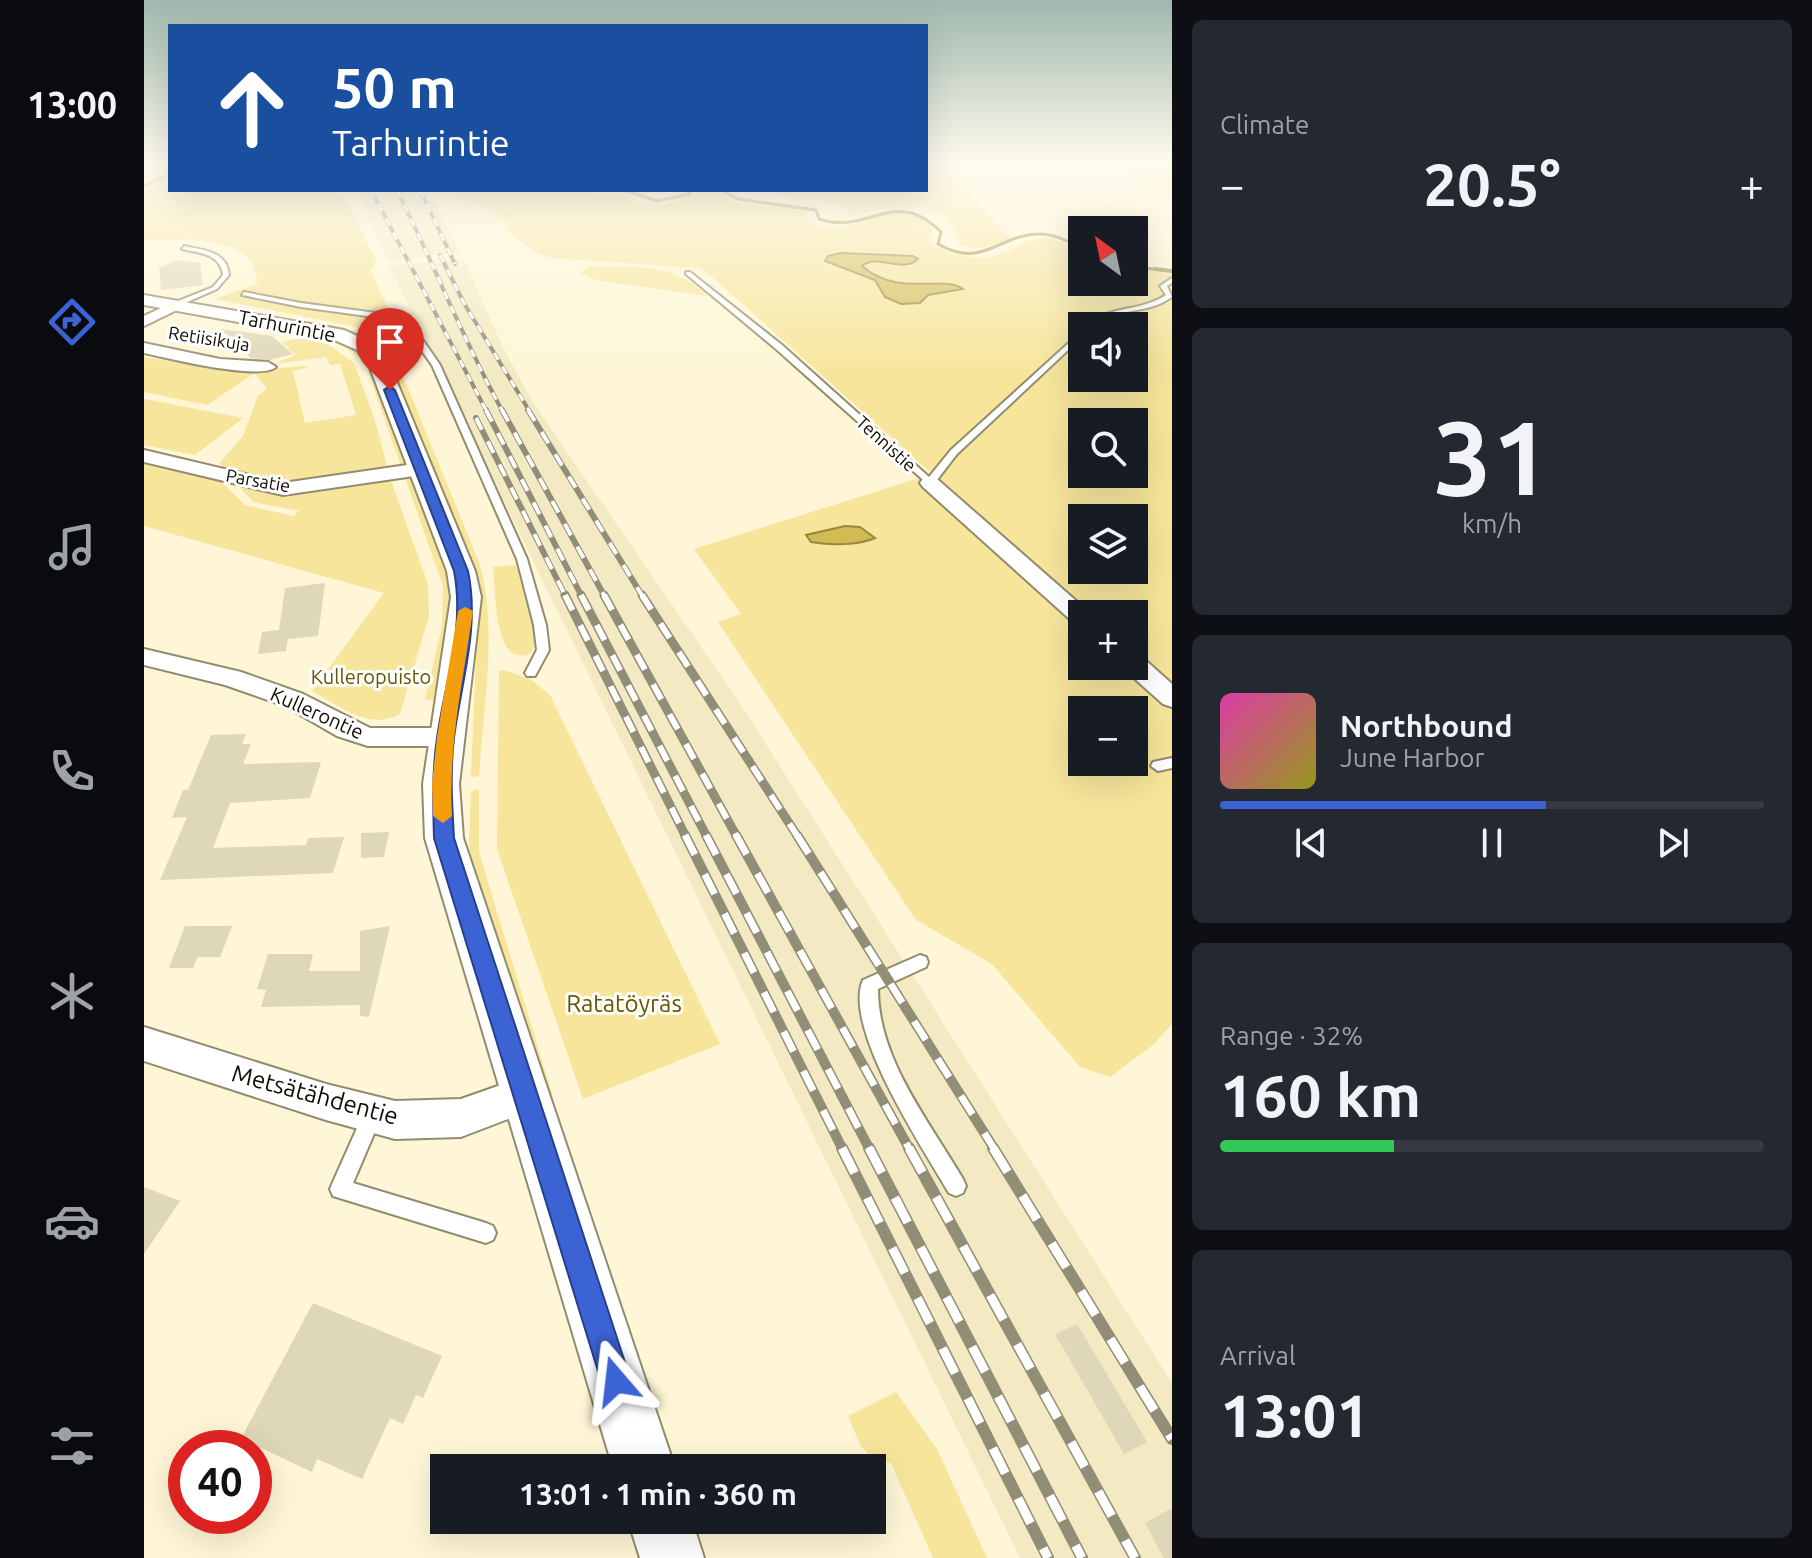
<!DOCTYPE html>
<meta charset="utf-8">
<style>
:root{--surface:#171b24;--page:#242831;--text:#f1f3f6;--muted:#9ea1a6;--line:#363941;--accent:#3c63d4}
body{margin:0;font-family:Ubuntu,sans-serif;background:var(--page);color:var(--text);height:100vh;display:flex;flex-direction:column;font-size:30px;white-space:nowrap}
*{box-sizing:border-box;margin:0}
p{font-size:26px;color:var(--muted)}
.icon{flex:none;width:44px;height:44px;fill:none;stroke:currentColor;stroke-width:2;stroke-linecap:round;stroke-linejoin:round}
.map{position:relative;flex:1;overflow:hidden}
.panel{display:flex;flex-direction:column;gap:20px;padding:20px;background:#0d0f14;width:640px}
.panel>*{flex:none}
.guide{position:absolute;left:24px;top:24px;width:760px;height:168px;border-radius:0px;box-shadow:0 8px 32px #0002;background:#1a4fa0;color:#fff;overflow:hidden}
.needle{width:52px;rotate:327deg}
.controls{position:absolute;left:924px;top:216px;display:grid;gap:16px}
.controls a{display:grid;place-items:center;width:80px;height:80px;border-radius:0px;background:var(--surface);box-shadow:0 8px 32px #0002;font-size:40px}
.speed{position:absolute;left:24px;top:1430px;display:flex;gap:16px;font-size:40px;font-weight:700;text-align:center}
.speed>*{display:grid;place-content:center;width:104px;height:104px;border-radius:50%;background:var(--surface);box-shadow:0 8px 32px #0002;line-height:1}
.speed .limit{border:12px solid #d22;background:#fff;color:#111}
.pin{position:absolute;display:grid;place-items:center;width:68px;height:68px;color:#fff;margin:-82px -34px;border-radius:50% 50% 50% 0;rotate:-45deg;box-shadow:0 0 8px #0007}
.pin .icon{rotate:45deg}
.me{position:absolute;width:88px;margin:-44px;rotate:343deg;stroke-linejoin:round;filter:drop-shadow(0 0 6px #0008)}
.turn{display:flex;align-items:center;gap:28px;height:168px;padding:0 32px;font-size:36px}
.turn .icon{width:104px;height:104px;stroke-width:2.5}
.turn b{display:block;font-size:56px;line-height:68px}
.big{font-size:60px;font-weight:600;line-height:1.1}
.panel .widget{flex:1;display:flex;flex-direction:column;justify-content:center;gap:12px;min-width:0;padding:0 28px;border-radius:12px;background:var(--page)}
.panel .dial{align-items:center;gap:0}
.dial b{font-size:104px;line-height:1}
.song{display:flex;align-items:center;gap:24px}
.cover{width:96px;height:96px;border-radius:12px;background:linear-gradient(135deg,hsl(320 70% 55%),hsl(60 70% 35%))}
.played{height:8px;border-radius:4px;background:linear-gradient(90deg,var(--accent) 60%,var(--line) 60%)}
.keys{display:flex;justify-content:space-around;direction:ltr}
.heat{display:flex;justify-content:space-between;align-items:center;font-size:44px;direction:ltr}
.charge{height:12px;border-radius:6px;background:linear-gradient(90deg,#34c759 32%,var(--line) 0)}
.trip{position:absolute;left:286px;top:1454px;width:456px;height:80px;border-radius:0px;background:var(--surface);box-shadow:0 8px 32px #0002;font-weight:600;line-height:80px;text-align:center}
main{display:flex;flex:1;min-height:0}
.tabs{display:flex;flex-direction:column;width:144px;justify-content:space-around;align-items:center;background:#090b0e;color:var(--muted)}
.tabs .icon{width:56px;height:56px}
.tabs .active{color:var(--accent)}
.tabs b{font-size:36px;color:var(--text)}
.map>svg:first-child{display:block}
</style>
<main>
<nav class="tabs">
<b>13:00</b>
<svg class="icon active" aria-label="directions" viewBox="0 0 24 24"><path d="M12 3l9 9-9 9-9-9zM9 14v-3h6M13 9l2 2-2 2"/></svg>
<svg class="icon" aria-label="music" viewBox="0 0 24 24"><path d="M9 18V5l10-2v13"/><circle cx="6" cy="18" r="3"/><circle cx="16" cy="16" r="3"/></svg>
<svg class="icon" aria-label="phone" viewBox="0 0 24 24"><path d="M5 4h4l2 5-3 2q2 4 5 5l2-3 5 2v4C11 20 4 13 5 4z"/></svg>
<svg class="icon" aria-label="climate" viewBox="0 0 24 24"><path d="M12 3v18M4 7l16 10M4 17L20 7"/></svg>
<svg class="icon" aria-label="car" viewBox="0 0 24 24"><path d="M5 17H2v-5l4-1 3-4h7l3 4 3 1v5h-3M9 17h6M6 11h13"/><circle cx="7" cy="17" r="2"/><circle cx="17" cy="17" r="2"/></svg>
<svg class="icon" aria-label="filters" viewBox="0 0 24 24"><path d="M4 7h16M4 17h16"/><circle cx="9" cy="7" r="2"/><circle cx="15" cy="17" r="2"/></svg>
</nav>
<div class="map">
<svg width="1028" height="1558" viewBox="0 0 1028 1558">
<rect width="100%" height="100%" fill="#fef6d6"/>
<g fill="#f3eac3">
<path d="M213,190h72l31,63 -72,7z"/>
<path d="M319,258l40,90 31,56 209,304 429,675v175h-152l-631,-1292z"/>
</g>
<g fill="#f6e59a" fill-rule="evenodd">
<path d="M0,162h26v28h171l36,73 -7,6 25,54 -10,2 15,25 -39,-22 -146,-29 43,-16c-2,-5 -3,-14 -5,-19 -17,-28 -81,-25 -109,-24z"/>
<path d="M782,162h16l68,77c-18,6 -32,14 -51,5 -3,-7 -4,-17 -10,-23 -23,-27 -69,-10 -98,-6l-11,-11 -95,-14h181z"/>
<path d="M975,162h53v36z"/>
<path d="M309,190l162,3c9,3 16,9 25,11 21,5 41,-4 59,-9l-5,-5h19l22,12 73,8 -2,8c36,26 52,-2 84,-5 12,-1 25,3 37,8l6,11 -5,8 4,6c19,6 42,16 62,10 43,-13 40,-33 88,-2v28h52v-13l38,4v751l-19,21 -43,32 -30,-10 -88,-103 -76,-44 -198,-298 23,-8 -47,-65 238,-75 -217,-195 -16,-11 -147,-10 -13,-4 -35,-24 6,-7 -53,-28zM938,326h52v52h-52zM938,422h52v52h-52zM938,518h52v52h-52zM938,614h52v52h-52zM938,710h52v52h-52z"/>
<path d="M446,266c47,1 81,-4 118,30l-113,-16 -15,-7z"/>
<path d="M130,316c40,7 102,8 124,48l80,196c21,60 5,152 1,216l-8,1 6,-146 -5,-60 -82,-208c-20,-30 -84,-37 -119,-45z"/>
<path d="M114,324c43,7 79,9 113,37l79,216 3,33 -17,90h-11l17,-74 1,-40 -78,-223c-28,-30 -73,-31 -111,-37z"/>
<path d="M157,338l28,7 25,18 21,58 16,60 37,103 1,32 -29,98c-30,17 -61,-8 -88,-23l72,-98 -240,-67v-68l59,6 42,41 48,11 6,-5 -46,-9 -32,-35 -1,-4 23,-27 15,-40 9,-7 -12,-16 -48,32 -63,-13v-35l91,14 72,-5v2l-14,3 12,52 51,-8 -16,-51 -10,1 -4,-8 -51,7 20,-9 -12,-13z"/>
<path d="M0,399l99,19 -48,37 -51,-10z"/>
<path d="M372,565l21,76 -6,12c-38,18 -35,-64 -38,-86z"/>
<path d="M360,670l26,9 20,16 170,349 -137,55 -86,-250 2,-178z"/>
<path d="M335,789v63l74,245 -6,3 -75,-239 -3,-17 2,-53z"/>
<path d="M752,1392l41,57 50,109h-54l-42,-95c-31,-6 -31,-21 -43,-47z"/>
</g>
<g fill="#d3bb54" stroke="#98873c" stroke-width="2">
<path d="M697,253l72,3 5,3c-15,15 -40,-6 -56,7 36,32 83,8 101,23l-35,6 -8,8 -19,1 -16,-7 -10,-17 -50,-19 3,-5z"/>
<path d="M701,526l15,1 15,11c-17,8 -46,7 -64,4l-5,-7z"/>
</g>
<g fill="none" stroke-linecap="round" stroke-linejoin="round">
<g stroke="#98873c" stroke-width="3">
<path d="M0,186l26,-12"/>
<path d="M427,190h50"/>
<path d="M480,190l33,11 33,-7 -4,-4"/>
<path d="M577,190l17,9 78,11 3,9c49,17 75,-34 122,13l-3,12c45,26 60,-10 102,-10 15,0 29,8 42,14"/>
<path d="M990,267l38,4"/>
</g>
<path stroke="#98873c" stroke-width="4" d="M1011,269l17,2"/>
</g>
<g fill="#ded7b8">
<path d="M33,260l23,3 3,22 -42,5 -2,-22z"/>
<path d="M77,329l51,7 21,18 -23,6 -19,-2z"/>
<path d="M181,583l-7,53 -30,3 -2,12 -28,3 4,-22 17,-2 6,-42z"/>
<path d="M102,734l-4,10h9l-8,20 78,-2 -11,36 -80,5 -17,45 93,-3 2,-7 36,-1 -11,36 -173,7 27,-63 -15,1 11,-28h5l23,-55z"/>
<path d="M245,832l-5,25 -23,1v-25z"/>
<path d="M41,926h47l-12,31h-22l-5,11h-24z"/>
<path d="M246,926l-21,91 -9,-1v-11l-99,2 5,-17 -9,-1 11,-35h45l-4,17h51v-40z"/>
<path d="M0,1187l36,14 -36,53z"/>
<path d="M169,1303l129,53 -19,42 -7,-3 -13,29 -13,-6 -28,61 -45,-20 -5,13 -51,-24h-25z"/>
<path d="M933,1324l70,118 -23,12 -69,-120z"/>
<path d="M1028,1508v50h-8l-19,-35z"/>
</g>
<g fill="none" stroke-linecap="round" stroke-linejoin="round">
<g stroke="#928c6e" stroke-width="4">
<g id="service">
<path d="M40,246c19,4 43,5 45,29l-12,14 -41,18 -3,-4 40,-16 10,-12c-3,-22 -24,-22 -41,-26z"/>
<path d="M542,272h4l92,73 147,132 22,-27 131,-119v6l-125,117 -24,31 -3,1 -154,-137 -90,-75z"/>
<path d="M1028,278v5l-5,3 5,11c-22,15 -39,11 -63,20 -9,3 -13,9 -24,9 24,-21 56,-14 81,-31l-6,-9z"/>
<path d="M100,292l57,11 90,12 20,8 29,42 87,194 19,66 3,25 -14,26h-8l-2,-3 12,-23 -3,-25 -17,-66 -85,-194 -27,-38 -16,-8 -88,-12 -59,-12z"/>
<path d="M1028,758v10l-14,3 -7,-5 2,-4z"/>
<path d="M776,955l6,2 2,5 -2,5 -48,22c0,70 51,132 85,190l3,7 -3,7 -7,3 -7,-3c-25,-43 -107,-166 -86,-213z"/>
<path d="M229,1106l7,2 2,7 -29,68 133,40 7,3 3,7 -3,7 -7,3 -153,-47 -3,-7 3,-7 33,-74z"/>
</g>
</g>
<g stroke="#928c6e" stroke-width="4">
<g id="minor">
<path d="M32,301l5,1v6l-37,18v-10z"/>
<path d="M0,343l76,16 48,3 8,5c-17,14 -108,-9 -132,-14z"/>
<path d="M0,450l139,33 138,-20 10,6 -10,6 -138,20 -139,-33z"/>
<path d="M786,477l7,2 153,134 -8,1v11l-8,-2 -151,-136 -3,-4 3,-4z"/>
<path d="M0,649l97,23 62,22 67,34h76l9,2 4,7 -4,7 -9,2h-78l-31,-10 -52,-30 -60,-21 -81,-20z"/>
<path d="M990,656l9,2 29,26v23l-9,-3 -38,-34 -2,-4h11z"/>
<path d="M0,1027l182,57 69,17 66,-2 65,-23 13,5 6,13 -6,13 -78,30 -66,2 -69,-19 -182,-59z"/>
</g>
</g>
<g stroke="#928c6e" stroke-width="4">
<g id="tertiary">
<path d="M0,295l200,35 27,12 18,21 86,208 6,26 -22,187 4,54 212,630h-62l-188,-630 -2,-54 28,-187 -4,-26 -78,-206 -12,-15 -25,-11 -188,-34z"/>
<path d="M484,1520h64l12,38h-64z"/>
</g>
</g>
<use href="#service" fill="#fff" fill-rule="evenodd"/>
<use href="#minor" fill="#fff" fill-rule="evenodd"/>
<use href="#tertiary" fill="#fff" fill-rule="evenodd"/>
<g stroke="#928d77" stroke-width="4">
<g id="rail-far4">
<path d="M227,190l116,222"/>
<path d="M253,190c37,74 66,150 106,222"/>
<path d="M276,190l35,74"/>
<path d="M296,255l25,50 65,107"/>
</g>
</g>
<g stroke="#928d77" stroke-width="6">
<g id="rail-far3">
<path d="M342,410l96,187"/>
<path d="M358,410l103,187"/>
<path d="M384,410l115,187"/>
<path d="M332,418l90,179"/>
</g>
</g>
<g stroke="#928d77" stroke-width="9">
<g id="rail-far2">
<path d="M421,595l121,242"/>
<path d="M437,595l126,242"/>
<path d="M460,595l133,242"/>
<path d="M498,595l156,242"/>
</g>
</g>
<g stroke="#928d77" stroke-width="10">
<g id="rail-far1">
<path d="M541,835l158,315"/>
<path d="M562,835l164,315"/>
<path d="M592,835l174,315"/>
<path d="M653,835l198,315"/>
</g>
</g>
<g stroke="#928d77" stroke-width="12">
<g id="rail">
<path d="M698,1148l206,410"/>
<path d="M725,1148l213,410"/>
<path d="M765,1148l226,410"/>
<path d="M849,1148l179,291"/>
</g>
</g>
<use href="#rail-far4" stroke="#fff" stroke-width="3" stroke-dasharray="8" stroke-linecap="butt"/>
<use href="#rail-far3" stroke="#fff" stroke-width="4" stroke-dasharray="13" stroke-linecap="butt"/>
<use href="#rail-far2" stroke="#fff" stroke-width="6" stroke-dasharray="17" stroke-linecap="butt"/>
<use href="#rail-far1" stroke="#fff" stroke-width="7" stroke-dasharray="22" stroke-linecap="butt"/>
<use href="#rail" stroke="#fff" stroke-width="9" stroke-dasharray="28" stroke-linecap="butt"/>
</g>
<linearGradient id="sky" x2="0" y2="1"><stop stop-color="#9fb7ad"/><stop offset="0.43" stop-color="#fffbed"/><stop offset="1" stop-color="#fffbed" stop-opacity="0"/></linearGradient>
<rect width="1028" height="380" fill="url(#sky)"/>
<path fill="#3c63d4" stroke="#27408a" stroke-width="2" d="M246,386l5,4 73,181c12,57 -7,111 -14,167 -4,34 -2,66 0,100l177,543 -4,11 -11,4 -10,-4 -5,-11 -167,-543c-1,-34 -2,-66 3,-100 8,-56 28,-110 17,-167l-70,-181z"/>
<path fill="#f59e0b" d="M321,607l8,4c-10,68 -25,137 -21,205l-9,7 -10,-7 -1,-32 5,-47 21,-126z"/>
<g text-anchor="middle" stroke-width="6" stroke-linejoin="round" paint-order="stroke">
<g font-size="18" fill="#100e04" stroke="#fff">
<text transform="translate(65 339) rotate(9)" y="6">Retiisikuja</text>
<text transform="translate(742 444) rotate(42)" y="6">Tennistie</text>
<text transform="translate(114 481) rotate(10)" y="6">Parsatie</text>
</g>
<g font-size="20" fill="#100e04" stroke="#fff">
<text transform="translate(143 326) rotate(11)" y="7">Tarhurintie</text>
<text transform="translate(173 713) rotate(24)" y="7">Kullerontie</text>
</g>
<g font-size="20" fill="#665701" stroke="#fff">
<text x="227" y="684">Kulleropuisto</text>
</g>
<g font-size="24" fill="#665701" stroke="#fff">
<text x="480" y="1012">Ratatöyräs</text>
</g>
<g font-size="24" fill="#100e04" stroke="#fff">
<text transform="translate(171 1095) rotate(15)" y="8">Metsätähdentie</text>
</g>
</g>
</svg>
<div class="controls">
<a><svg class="needle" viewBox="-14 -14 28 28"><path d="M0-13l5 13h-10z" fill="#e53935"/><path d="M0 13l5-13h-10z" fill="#9ea1a6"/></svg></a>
<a><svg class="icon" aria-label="sound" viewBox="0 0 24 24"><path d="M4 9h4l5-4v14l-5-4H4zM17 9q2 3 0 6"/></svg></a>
<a><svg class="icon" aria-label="search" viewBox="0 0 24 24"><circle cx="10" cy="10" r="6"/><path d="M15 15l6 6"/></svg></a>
<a><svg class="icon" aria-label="layers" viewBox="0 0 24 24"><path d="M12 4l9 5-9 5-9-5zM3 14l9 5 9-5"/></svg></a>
<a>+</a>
<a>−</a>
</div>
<div class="speed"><div class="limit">40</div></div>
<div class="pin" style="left:246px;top:390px;background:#d93025"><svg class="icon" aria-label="arrive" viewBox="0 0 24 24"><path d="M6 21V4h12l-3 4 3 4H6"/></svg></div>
<svg class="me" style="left:472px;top:1381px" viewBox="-20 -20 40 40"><path d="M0-17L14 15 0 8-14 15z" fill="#3c63d4" stroke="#fff" stroke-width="4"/></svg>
<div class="trip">13:01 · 1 min · 360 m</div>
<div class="guide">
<div class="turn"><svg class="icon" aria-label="ahead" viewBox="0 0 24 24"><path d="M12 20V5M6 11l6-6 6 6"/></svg><div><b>50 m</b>Tarhurintie</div></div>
</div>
</div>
<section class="panel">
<div class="widget"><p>Climate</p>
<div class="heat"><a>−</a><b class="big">20.5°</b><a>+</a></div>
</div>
<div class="widget dial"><b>31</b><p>km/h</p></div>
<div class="widget">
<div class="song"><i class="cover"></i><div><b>Northbound</b><p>June Harbor</p></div></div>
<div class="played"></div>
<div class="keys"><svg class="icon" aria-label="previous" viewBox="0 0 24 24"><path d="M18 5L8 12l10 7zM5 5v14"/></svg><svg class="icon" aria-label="pause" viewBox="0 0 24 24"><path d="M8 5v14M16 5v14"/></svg><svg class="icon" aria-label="next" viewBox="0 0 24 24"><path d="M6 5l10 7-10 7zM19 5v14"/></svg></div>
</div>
<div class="widget"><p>Range · 32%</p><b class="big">160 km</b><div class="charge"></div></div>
<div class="widget"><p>Arrival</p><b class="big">13:01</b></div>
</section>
</main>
